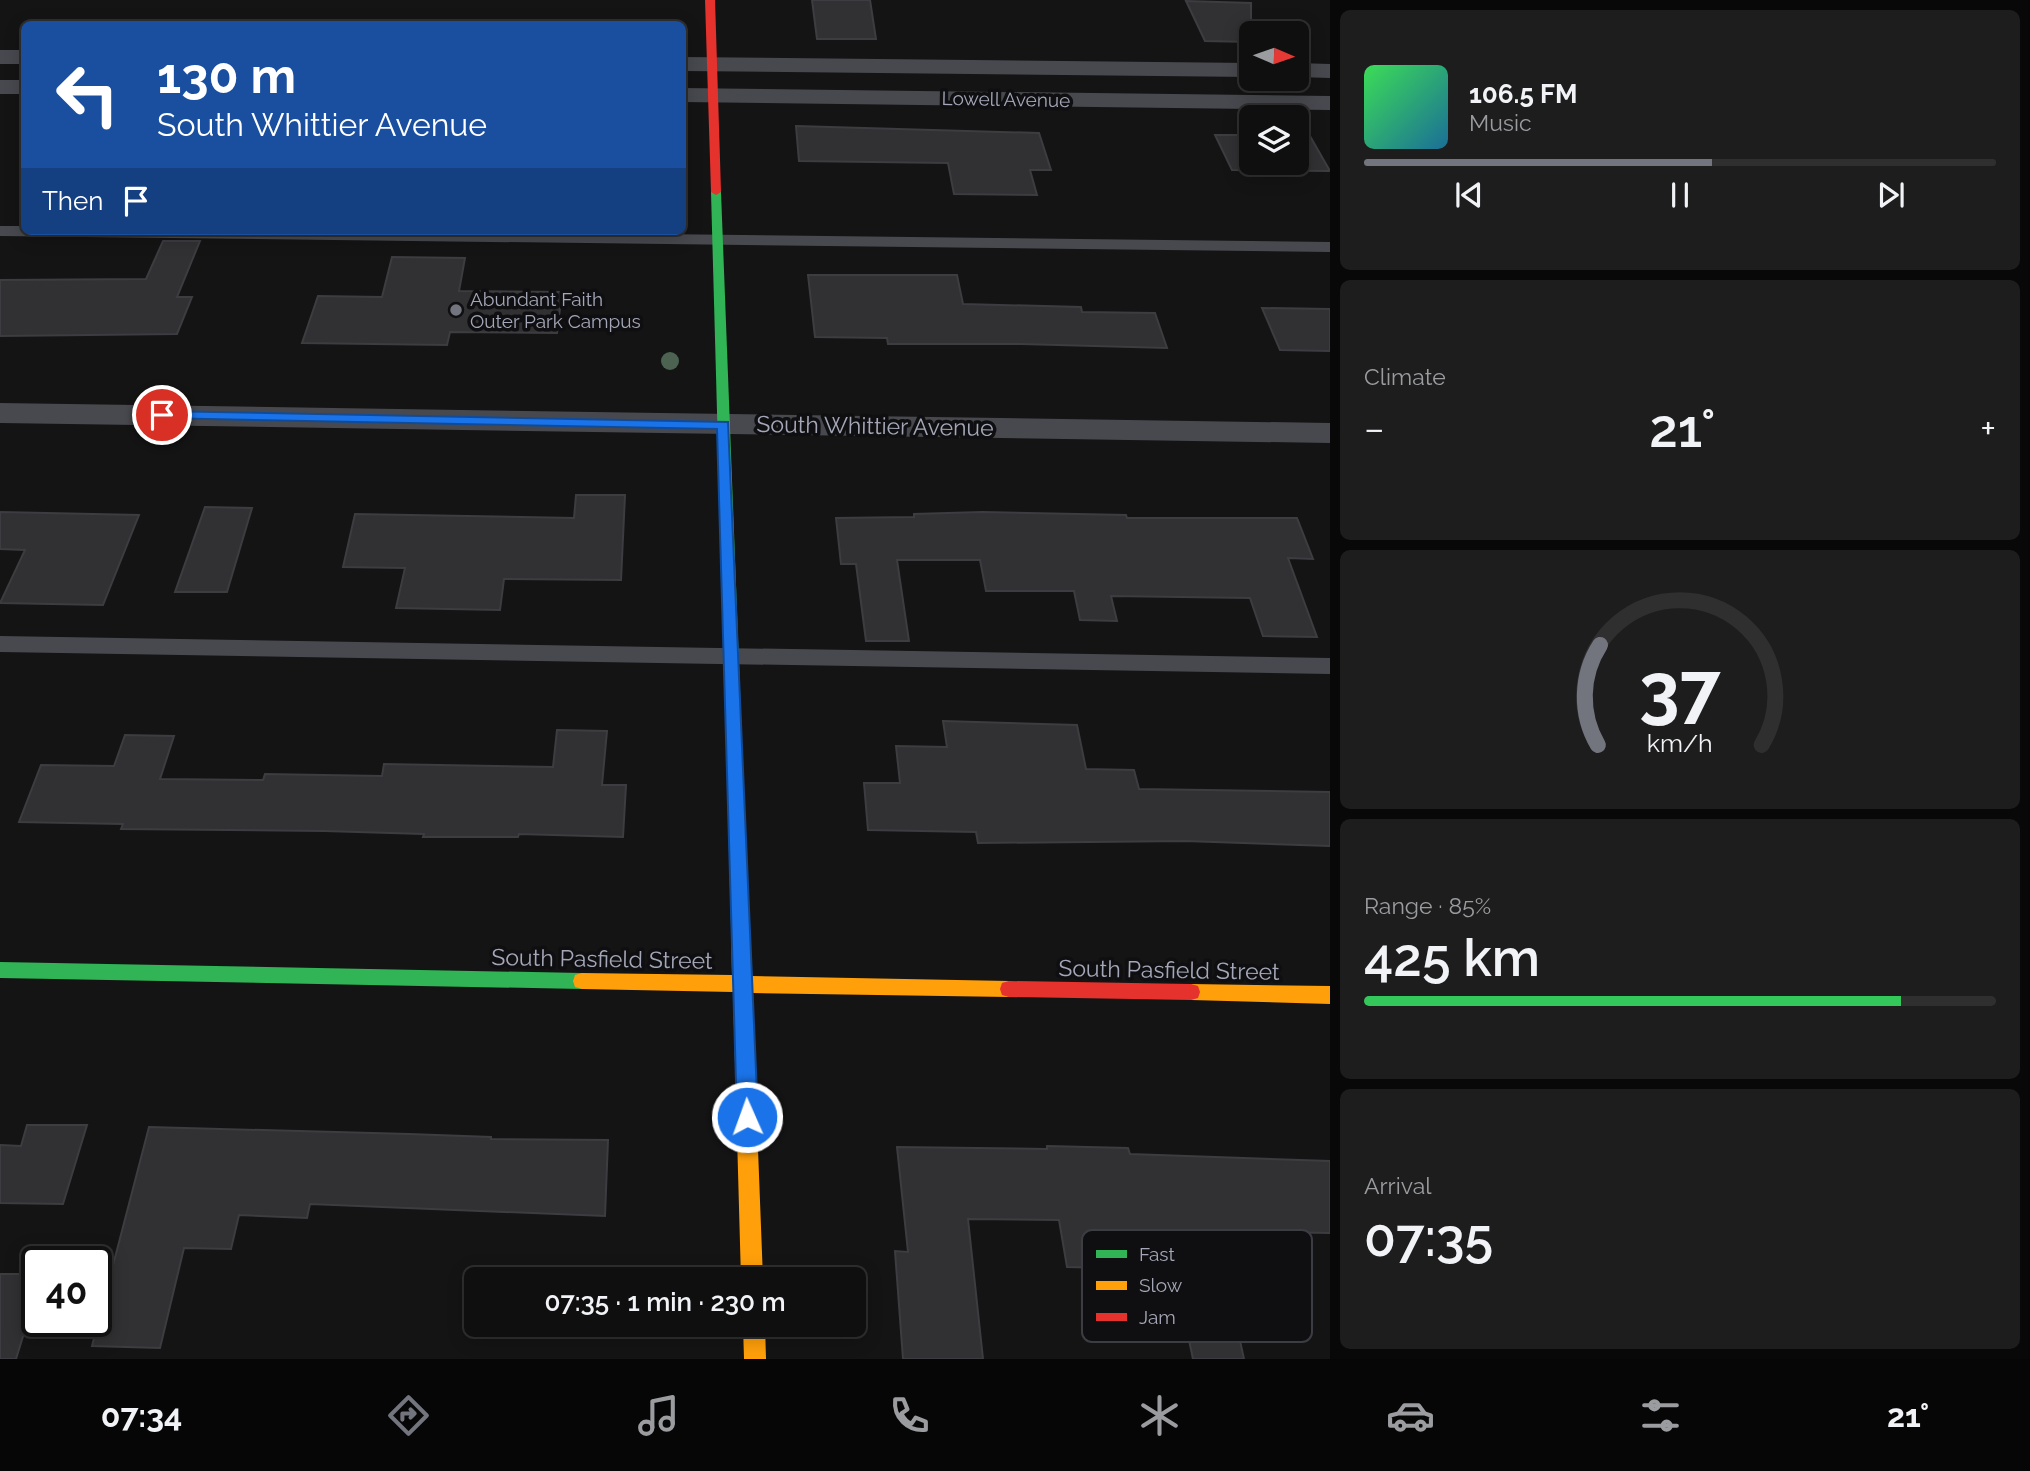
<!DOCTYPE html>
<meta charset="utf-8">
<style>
:root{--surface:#0f0f10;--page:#1d1d1e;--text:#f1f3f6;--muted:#9b9c9f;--line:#2f2f30;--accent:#72747e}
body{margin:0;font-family:Raleway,sans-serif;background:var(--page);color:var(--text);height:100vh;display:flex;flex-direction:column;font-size:26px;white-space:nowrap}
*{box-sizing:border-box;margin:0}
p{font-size:23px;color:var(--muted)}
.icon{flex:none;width:38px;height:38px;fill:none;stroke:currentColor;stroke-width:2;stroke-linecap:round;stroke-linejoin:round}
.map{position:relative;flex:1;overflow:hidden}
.drawer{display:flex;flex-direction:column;gap:10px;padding:10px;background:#080809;width:700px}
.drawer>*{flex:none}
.banner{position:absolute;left:21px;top:21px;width:665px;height:214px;border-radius:10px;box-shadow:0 4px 18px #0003,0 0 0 2px var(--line);background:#1a4fa0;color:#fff;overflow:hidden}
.needle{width:46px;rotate:92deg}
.controls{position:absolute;left:1239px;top:21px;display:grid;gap:14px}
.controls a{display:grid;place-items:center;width:70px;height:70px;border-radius:10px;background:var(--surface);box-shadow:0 4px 18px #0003,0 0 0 2px var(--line);font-size:35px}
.speed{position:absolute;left:21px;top:1246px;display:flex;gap:14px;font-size:35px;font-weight:700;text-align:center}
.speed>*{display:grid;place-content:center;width:91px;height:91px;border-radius:50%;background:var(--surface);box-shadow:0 4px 18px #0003,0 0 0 2px var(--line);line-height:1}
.speed .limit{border:4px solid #111;border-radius:10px;background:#fff;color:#111}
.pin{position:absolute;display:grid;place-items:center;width:60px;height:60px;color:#fff;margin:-30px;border:4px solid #fff;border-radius:50%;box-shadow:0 2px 7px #0007}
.me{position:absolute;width:77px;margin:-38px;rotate:358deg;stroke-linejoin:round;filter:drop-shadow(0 0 5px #0008)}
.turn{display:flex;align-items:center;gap:24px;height:147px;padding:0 21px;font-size:32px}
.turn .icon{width:91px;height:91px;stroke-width:2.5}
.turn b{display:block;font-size:49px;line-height:60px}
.then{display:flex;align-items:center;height:66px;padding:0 21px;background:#0003;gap:14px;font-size:26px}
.big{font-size:52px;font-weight:600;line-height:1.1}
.drawer .tile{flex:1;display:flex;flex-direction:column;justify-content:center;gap:10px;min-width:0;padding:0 24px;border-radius:10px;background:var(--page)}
.drawer .dial{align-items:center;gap:0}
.dial svg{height:182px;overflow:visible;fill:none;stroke:var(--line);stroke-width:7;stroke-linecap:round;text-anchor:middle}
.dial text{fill:var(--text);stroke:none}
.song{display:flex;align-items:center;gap:21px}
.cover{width:84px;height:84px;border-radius:10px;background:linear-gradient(135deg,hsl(130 70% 55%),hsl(200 70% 35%))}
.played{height:7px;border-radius:4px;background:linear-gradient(90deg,var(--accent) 55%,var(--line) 55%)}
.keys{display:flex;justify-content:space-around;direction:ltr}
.heat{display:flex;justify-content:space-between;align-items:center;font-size:38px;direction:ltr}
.charge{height:10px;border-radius:5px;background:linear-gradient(90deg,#34c759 85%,var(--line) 0)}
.trip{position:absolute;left:464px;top:1267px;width:402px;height:70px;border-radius:10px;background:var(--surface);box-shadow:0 4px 18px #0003,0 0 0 2px var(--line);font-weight:600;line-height:70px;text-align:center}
.tab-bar{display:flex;height:112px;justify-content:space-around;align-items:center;background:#060606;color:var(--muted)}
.tab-bar .icon{width:49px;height:49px}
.tab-bar .active{color:var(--accent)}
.tab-bar b{font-size:32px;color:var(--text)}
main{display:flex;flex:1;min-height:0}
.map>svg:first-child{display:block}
</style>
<main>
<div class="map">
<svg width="1330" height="1359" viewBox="0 0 1330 1359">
<rect width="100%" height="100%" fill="#141415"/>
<g fill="#313133" stroke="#3d3d41" stroke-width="2">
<path d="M812,0h58l6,39h-59z"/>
<path d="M1186,1l65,2v39l-46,-1z"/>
<path d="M796,126l243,7 12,37h-21l7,25 -83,-1 -6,-31 -149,-2z"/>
<path d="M1215,135h36v28h46v-27h13l20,35 -98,-1z"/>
<path d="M163,241h37l-23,56h15l-15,37 -177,2v-56l146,-1z"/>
<path d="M392,257l73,1 -6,33 103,1 -5,41 -107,-1 -3,13 -145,-2 16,-47 64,1z"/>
<path d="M808,275h149l6,29 118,3 1,5 73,1 12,35 -146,-4h-133l-1,-6 -72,-1z"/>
<path d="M1262,308l68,1v42l-50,-1z"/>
<path d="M576,495h49l-4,85 -117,-1 -4,31 -104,-2 9,-40 -62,-1 12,-53 219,4z"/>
<path d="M205,507l47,1 -25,84h-52z"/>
<path d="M0,512l139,3 -36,90 -103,-2 25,-53 -25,-1z"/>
<path d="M982,512l144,3 1,3h170l16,41 -25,-1 29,79 -54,-1 -13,-38 -139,-2 6,25 -37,-1 -6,-29h-88l-6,-31h-83l12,81h-43l-10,-77h-15l-5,-46 78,-1v-3z"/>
<path d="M943,721l134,4 9,44 48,1 5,19 191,3v54l-145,-5 -207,2 -2,-11 -108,-2 -4,-47h36l-4,-37 51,1z"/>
<path d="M557,730l50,1 -5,54h24l-3,52 -104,-3 -1,3h-95l1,-3 -100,-3 -203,-2 2,-5 -104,-2 22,-57 73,1 11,-31 49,1 -14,43 103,1 2,-6 117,2 2,-12 169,3z"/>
<path d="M27,1125h60l-24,79 -63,-1v-58l21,1z"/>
<path d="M149,1127l260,7 82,3v2l117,1 -3,76 -295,-12 -3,14 -68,-3 -8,34 -47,-1 -24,100 -68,-2z"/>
<path d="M1047,1146l81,2 2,6 200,7v72l-61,-1 1,5 -125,-4 7,36 -85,-2 -8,-47 -91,-1 15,140h-80l-8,-108 13,1 -11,-105 150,2z"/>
<path d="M0,1274h37v17l-21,68h-16z"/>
<path d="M1182,1307l51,2 11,50h-51z"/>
</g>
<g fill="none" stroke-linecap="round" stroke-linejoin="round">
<g fill="#48494e" fill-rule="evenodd">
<path d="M0,226h24v5h386l920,11v10l-1330,-16z"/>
<path d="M0,636l1330,22v16l-1330,-22z"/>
</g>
<g fill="#48494e" fill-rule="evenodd">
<rect x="0" y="50" width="24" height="14"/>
<path d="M682,57l569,6v14l-569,-6z"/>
<path d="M1297,63l33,1v14l-33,-1z"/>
<rect x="0" y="80" width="24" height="14"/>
<path d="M682,88l648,8v14l-648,-8z"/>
<path d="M0,403l1330,20v20l-1330,-20z"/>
</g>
<g fill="#30b455" fill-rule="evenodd">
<path d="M716,189l5,3 28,733 -3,6 -6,2 -6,-2 -3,-6 -20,-733z"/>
<path d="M0,962l582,11 7,2 2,6 -2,6 -7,2 -582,-11z"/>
</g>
<g fill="#ff9f0a" fill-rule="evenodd">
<path d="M740,917l6,2 3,6 2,51 258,5 7,2 2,6 -2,6 -7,2 -257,-4 11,286h-22l-8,-287 -151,-3 -7,-2 -2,-6 2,-6 7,-2 150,2 -1,-50 3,-6z"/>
<path d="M1191,984l139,2v18l-139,-4 -7,-2 -2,-6 2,-6z"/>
<path d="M743,1325h22l1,34h-22z"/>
</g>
<g fill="#e5322d" fill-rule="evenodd">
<path d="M705,0h10l6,192 -5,3 -5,-3z"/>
<path d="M1009,981l182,3 7,2 2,6 -2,6 -7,2 -182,-3 -7,-2 -2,-6 2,-6z"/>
</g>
</g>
<circle fill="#4c6351" cx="670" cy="361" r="9"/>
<path fill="#1a73e8" stroke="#114b97" stroke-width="2" d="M162,411l566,11 30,695 -3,7 -8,3 -7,-3 -3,-7 -20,-688 -559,-11v-6z"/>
<circle fill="#72747e" stroke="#0f0f11" stroke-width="2.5" cx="456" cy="310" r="7"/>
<g text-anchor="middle" stroke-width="7" stroke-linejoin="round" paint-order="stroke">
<g font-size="19" fill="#a4a7b7" stroke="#0f0f11">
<text transform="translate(1006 99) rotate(1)" y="7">Lowell Avenue</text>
</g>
<g font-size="19" fill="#a4a7b7" stroke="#0f0f11" text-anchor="start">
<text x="470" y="306">Abundant Faith<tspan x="470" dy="22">Outer Park Campus</tspan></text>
</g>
<g font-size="23" fill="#a4a7b7" stroke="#0f0f11">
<text transform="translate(875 426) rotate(1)" y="8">South Whittier Avenue</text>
<text transform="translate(602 959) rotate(1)" y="8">South Pasfield Street</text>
<text transform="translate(1169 970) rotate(1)" y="8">South Pasfield Street</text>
</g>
</g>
<rect x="1082" y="1230" width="230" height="112" rx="10" fill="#0f0f11" stroke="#3c3d43" stroke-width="2"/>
<rect x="1096" y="1250" width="31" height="8" fill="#30b455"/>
<rect x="1096" y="1281" width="31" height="9" fill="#ff9f0a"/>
<rect x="1096" y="1313" width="31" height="8" fill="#e5322d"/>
<g font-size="19" fill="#a4a7b7">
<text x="1139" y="1261">Fast</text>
<text x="1139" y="1292">Slow</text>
<text x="1139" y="1324">Jam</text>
</g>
</svg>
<div class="controls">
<a><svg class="needle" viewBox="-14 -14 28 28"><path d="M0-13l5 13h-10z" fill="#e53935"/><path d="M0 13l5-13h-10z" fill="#9b9c9f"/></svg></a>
<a><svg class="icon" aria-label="layers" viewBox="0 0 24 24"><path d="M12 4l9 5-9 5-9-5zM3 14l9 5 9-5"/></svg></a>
</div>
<div class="speed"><div class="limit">40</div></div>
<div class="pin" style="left:162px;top:415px;background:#d93025"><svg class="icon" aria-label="arrive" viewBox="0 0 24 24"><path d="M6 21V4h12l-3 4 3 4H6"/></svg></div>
<svg class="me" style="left:747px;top:1117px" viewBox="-20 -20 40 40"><circle r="17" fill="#1a73e8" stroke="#fff" stroke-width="3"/><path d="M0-11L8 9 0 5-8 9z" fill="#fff"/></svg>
<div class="trip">07:35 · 1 min · 230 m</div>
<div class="banner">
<div class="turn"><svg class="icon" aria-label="left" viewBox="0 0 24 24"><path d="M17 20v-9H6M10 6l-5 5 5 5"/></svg><div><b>130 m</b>South Whittier Avenue</div></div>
<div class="then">Then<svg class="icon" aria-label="arrive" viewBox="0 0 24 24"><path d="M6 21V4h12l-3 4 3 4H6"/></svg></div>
</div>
</div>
<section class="drawer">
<div class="tile">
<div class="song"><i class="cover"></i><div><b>106.5 FM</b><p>Music</p></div></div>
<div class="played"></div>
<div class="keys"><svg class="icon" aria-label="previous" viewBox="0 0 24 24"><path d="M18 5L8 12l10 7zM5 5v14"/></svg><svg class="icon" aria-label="pause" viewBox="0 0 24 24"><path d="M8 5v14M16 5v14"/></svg><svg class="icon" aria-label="next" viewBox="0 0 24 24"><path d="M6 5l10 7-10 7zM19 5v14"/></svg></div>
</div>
<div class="tile"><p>Climate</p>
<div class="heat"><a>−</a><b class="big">21°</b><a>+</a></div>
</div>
<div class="tile dial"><svg viewBox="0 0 100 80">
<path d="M14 69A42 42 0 1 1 86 69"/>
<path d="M14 69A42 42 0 0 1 15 25" stroke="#72747e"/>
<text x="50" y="56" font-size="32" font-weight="700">37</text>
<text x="50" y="72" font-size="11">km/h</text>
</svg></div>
<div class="tile"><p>Range · 85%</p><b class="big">425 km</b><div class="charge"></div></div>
<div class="tile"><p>Arrival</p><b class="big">07:35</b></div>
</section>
</main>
<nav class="tab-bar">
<b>07:34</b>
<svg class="icon active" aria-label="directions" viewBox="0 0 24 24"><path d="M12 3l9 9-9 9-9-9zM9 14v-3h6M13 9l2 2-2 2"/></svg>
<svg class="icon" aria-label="music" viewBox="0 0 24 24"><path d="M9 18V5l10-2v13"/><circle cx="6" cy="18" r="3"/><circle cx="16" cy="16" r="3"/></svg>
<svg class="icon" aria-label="phone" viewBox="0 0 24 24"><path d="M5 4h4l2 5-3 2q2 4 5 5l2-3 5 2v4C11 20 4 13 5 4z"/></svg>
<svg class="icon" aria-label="climate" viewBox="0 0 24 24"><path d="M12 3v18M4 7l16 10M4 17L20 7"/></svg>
<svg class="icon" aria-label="car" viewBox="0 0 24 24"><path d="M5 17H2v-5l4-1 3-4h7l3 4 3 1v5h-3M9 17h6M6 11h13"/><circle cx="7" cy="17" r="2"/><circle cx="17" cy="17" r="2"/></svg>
<svg class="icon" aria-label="filters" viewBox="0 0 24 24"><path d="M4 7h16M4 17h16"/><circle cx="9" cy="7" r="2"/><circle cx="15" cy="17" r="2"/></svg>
<b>21°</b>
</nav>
